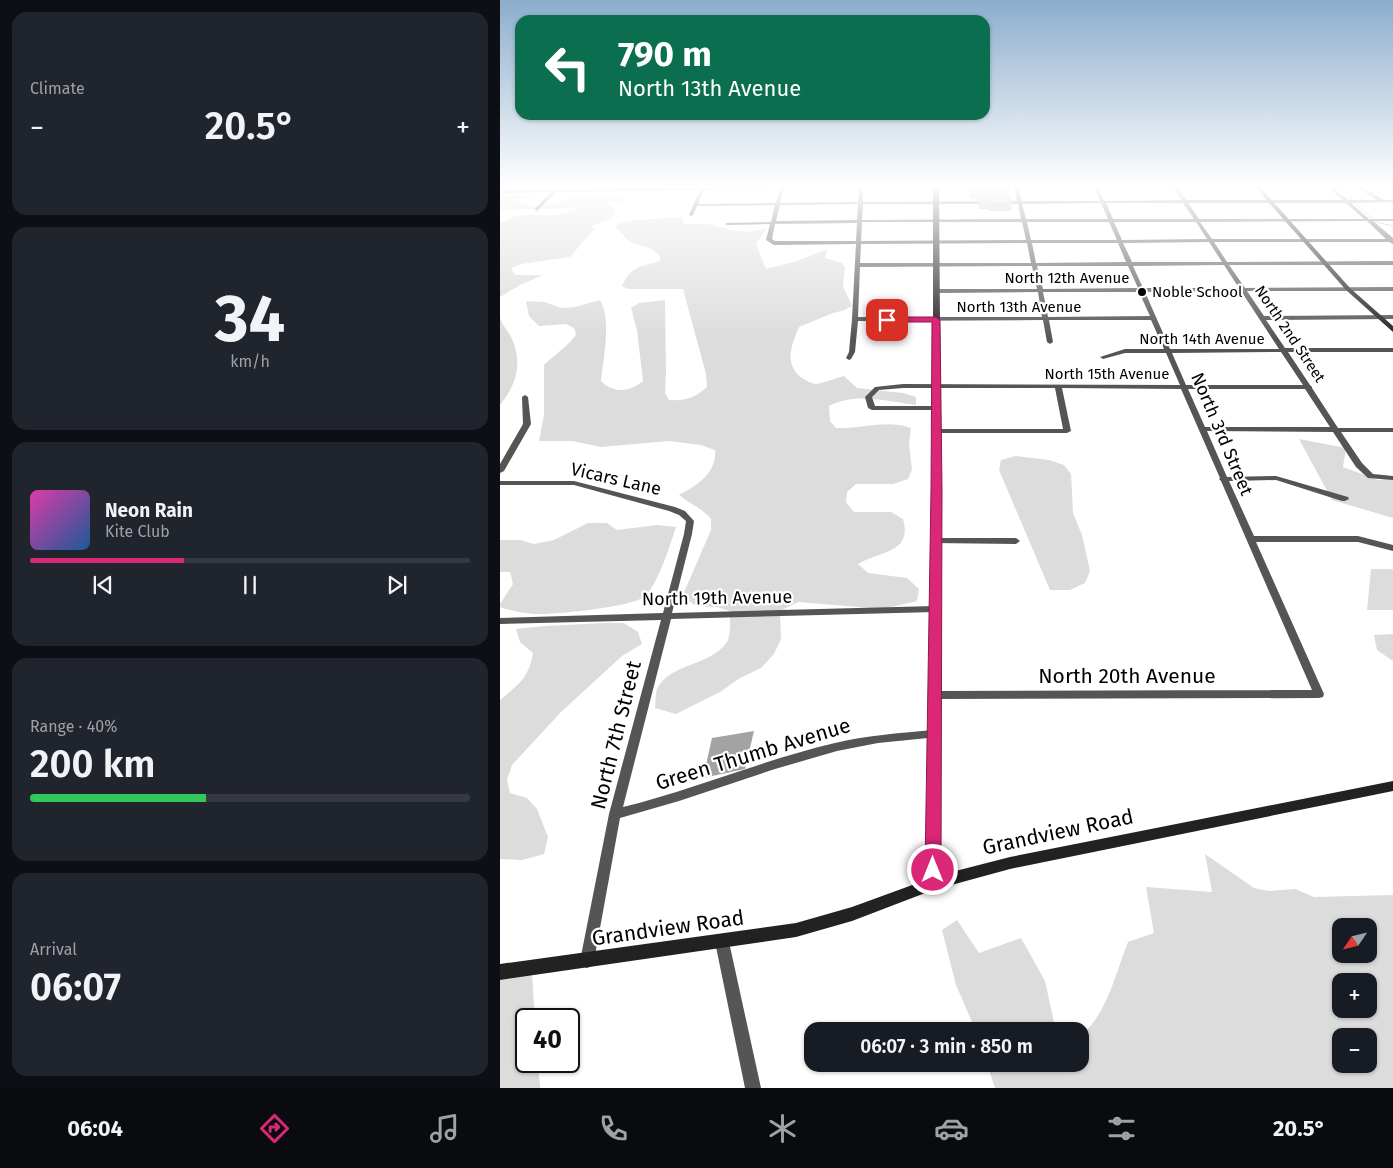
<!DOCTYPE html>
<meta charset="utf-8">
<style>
:root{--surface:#171b24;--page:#20242c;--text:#f1f3f6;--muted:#9ea1a6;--line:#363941;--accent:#db2777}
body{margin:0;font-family:"Fira Sans",sans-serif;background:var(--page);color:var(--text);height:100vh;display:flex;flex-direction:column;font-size:19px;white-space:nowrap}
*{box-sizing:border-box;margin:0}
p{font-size:16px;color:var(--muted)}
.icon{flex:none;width:28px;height:28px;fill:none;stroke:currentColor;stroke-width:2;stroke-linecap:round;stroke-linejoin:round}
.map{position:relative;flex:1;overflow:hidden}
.drawer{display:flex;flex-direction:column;gap:12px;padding:12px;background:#0d0f14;width:500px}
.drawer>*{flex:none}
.hud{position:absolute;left:15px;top:15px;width:475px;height:105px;border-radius:15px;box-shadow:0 1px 4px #0004;background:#0b6e4f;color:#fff;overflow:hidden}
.needle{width:32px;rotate:235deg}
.fabs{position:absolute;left:832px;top:918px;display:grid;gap:10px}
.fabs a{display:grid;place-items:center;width:45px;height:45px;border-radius:10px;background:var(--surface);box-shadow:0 1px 4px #0004;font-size:25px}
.speed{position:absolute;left:15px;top:1008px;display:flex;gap:10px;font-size:25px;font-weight:700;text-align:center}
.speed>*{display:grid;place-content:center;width:65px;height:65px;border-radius:50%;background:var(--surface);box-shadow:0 1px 4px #0004;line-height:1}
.speed .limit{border:2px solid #111;border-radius:8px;background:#fff;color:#111}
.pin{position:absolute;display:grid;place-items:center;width:42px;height:42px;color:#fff;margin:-21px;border-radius:10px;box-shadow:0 2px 8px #0006}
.me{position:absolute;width:55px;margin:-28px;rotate:0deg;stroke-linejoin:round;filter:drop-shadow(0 0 4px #0008)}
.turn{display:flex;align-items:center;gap:18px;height:105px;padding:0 20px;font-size:22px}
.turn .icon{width:65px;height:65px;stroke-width:2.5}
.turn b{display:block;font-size:35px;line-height:42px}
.big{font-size:38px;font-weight:600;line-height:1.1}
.drawer .widget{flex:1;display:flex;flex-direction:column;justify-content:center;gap:8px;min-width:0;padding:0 18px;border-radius:15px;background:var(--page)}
.drawer .dial{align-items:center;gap:0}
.dial b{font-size:65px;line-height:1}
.song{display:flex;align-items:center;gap:15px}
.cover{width:60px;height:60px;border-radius:8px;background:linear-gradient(135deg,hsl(320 70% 55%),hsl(210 70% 35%))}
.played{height:5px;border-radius:2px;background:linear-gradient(90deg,var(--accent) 35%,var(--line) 35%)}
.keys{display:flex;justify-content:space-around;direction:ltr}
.heat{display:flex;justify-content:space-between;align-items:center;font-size:28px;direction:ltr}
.charge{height:8px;border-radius:4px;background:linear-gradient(90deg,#34c759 40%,var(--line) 0)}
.trip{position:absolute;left:304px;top:1022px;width:285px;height:50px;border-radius:15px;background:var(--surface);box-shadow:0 1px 4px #0004;font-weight:600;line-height:50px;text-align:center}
.menu{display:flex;height:80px;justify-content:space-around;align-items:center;background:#090b0e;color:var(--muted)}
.menu .icon{width:35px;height:35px}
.menu .selected{color:var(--accent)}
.menu b{font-size:22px;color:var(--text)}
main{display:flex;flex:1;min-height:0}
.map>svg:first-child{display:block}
</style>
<main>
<section class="drawer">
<div class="widget"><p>Climate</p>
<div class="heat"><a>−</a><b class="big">20.5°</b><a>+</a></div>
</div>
<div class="widget dial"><b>34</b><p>km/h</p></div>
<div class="widget">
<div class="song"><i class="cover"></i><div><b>Neon Rain</b><p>Kite Club</p></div></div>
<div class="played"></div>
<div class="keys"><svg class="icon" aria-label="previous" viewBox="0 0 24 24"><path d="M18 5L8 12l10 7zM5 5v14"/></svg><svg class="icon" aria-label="pause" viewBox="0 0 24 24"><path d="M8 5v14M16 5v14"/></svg><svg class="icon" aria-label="next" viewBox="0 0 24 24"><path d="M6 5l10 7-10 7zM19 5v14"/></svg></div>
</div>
<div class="widget"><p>Range · 40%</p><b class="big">200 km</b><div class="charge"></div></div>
<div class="widget"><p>Arrival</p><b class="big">06:07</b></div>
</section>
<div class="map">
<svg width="893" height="1088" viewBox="0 0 893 1088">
<rect width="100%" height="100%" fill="#fff"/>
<g fill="#dcdcdc" fill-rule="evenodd">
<path d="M0,195l25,1 -7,6c9,6 27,4 38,1 3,-1 6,-3 10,-4 22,-3 45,-2 66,1l-24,3 8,8 -4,7 -20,8 2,3 -24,28 -49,7 -10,4 4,7h28l-23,10 -20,12v-74l18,-8h40l19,-5 -3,-2 -74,2z"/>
<path d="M183,217v7c10,0 23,-1 33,2 21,6 29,8 51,2l-11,16 10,25 31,-8 30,-12 -2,9 17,5 3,4 -2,19 9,20 -7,4 -12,3 -34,14c-7,17 -16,37 3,51 3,2 10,6 14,6 9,-1 19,-6 28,-8l13,12 46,5 13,4v8c-29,-4 -61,-13 -87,1l1,15 6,7c25,1 51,-9 75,0l-2,16 3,26 -4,9 -15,5h-37l-9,8 -1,10 8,10h37l12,7c10,34 -23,32 -45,45l10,9 39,5 12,11 -2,12 -34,8 -85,-7 -18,9 1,28 -7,15 -13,14 -21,10 -20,14 -44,22 -21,-6c1,-6 0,-14 2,-19 14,-27 53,-22 70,-47 4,-7 3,-22 3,-31l-13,-4 -20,-1 -15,-9 29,-67v-11c-9,-11 -21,-15 -32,-24 18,-10 38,-22 36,-45l-14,-5 -32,-4 -68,6 -29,-6h-33l5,-26v-50c9,-9 28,-22 32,-31l-2,-6 -8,-4 -27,2 -10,-10 -3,-15 19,1 16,6 14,-1 25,-7c12,19 3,60 1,81 13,13 29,11 42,0l-6,-51 -6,-22 8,-5 26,-3 1,73 -1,20 4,7c16,1 26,-2 38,-13l-1,-13 -23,-85h-55l-6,-3c7,-19 21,-20 38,-25v-5l-8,-7 -22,-7 -14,-14 1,-4 20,-4z"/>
<path d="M0,318c3,8 8,13 12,21 11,24 4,47 -12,66z"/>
<path d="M799,439l47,9 -3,19 35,13 15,-2v40l-61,-18z"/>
<path d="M516,456l33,4 15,5 7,9 2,39 9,22 8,36 -5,12 -15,7h-20l-51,-120 2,-10z"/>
<path d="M88,523h19l10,7 40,-5 19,2c-6,18 -18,58 -32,70 -13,10 -91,18 -110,17 -12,-1 -23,-3 -34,-7v-3l13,-20 -3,-12h-10v-32h20l14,4 20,-4z"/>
<path d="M871,569h22v41h-26z"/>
<path d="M103,623h21l14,9 4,12 -20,12 -61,56 -49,53 -5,15 3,13 17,5 10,11 11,28 -4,17 -22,6 -22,-1v-159c18,-15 29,-22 33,-47l-13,-11 -4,-13c29,-4 58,-4 87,-6z"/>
<path d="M893,634v27l-16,-11 -3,-15z"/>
<path d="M705,854l49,34 15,3 26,-2 19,8 79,-2v193h-398l-8,-24h93v-28c26,-19 36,-64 48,-94l26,-9 -8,-46 66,5zM841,926h28v28h-28zM841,981h28v28h-28zM841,1036h28v28h-28z"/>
<path d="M457,920l22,33 42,-15 24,43 11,50h-80l-20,-46 -14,-55z"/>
<path d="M32,973l3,46h-9v42h12l2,27h-40v-110z"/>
</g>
<path fill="#a3a3a3" d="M254,731l-9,38 -42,9 9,-40z"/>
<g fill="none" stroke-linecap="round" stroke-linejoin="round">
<path stroke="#a3a3a3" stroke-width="1" d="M837,187l39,35 17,4"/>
<g fill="#555" fill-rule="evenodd">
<path d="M193,187h82l-2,1 -69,2 -6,14 78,-1 4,-16h4l-4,16 78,-1 1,-15h4v15l154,-1 -3,-14h4l4,14h78l-6,-14h4l6,14 78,-1 -9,-13h4l9,13h157l-12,-10 2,-2 15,12h29l-20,-13h5l22,13h9v2l-42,1 18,16h24v2h-20l20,17v6l-4,-2h-175l13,20 166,-1v4h-164l16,23 148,-1v4h-146l17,25 129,-1v4l-127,1 19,28h108v4h-105l22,33 2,2v1l26,40h55v4h-52l21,31 11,11 20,2v4l-25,-2 -12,-11 -23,-35 -126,-1 20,46 49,-1 72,21 1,2 -4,2h-3l-66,-21 -47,1 25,55h104l35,9v6l-35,-9h-102l68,152 -1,3 -4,1 -384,1 -4,-1 -1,-3 1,-3 4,-1 377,-1 -91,-209 -2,-2 1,-1 -39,-89 -119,-1 9,43 -4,2h-131l-4,-2 4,-2h127l-8,-41h-152l-24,2 -7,7 3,9h64l1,2 -4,2h-64l-4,-2 -3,-11 10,-10 28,-3 277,1 -14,-32h-41l-22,6 -3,-2 25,-8h39l-13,-29h-102l4,22 -3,2 -3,-2 -4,-22 -185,1 -3,31 -4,7 -2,1 -3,-2 3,-6 3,-33 4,-75 -82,1 -8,-5 4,-16 -43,1 -2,-1 2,-1 44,-1 4,-17 -78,1 -4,9 -2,1 -2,-1 11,-25 -144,2 -19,19 -2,-1v-1l16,-17 -51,1v-2l54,-1 3,-2 2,2zM601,203l7,16h-82l-4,-15zM606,203h77l11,16h-81zM688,203h158l18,16h-165zM358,204l-1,16 -81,1 4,-16zM363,204h155l3,15 -159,1zM867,221l19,18h-174l-12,-17zM362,222h160l4,18 -165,1zM527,222h82l8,18h-86zM614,222h82l11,17 -85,1zM357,223l-1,18h-81l-3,-2 3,-15zM709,242l13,20h-90l-9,-19zM527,243l4,20h-171l1,-19zM532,243h86l8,19 -90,1zM724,265l15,23h-96l-10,-22zM532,266l5,23h-100l-3,2 3,2 101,-1 4,25h-184l2,-50zM537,266h91l10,22 -95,1zM741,291l38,58h-109l-25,-57zM543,292h96l11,24 -102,1zM781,352l22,33h-117l-14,-32zM688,389h117l25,38h-125z"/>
<path d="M25,395l3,2 3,27 -27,47 -4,2v-9l23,-40 -1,-27z"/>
<path d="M0,481h74l101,26 10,4 9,10 -2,13 -20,79 263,-7 5,3 -5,3 -264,7 -48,188c72,-18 140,-47 212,-64 33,-8 66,-10 99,-13l4,1 2,3 -2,3 -60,6 -41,8 -62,18 -96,32 -59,17 -26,143 -2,5 -5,2 -5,-2 -2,-5 29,-147 52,-194 -161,4v-6l163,-5 21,-79 2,-13 -7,-6 -10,-4 -95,-26h-74z"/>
<path d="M436,538h80l4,3 -4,3 -83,-1 -1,-2z"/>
<path d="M222,936l5,2 2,4 32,146h-16l-30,-146 2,-4z"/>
</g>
<g fill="#222" fill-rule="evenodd">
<path d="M433,187h6l2,271 -1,417 70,-18 383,-76v10l-383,78 -77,21 -81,31 -56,16 -296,43v-16l296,-41 56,-16 74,-27 7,-422z"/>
<path d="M755,187h5l90,101 43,38v6l-47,-42z"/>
</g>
</g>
<path fill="#a9a9a9" d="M469,187h40v11l3,5 -1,8h-22v-2h-10l-1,-10h-6l-2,-2z"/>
<g fill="#c4c4c4" stroke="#898989">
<path d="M470,187h39v5h-37l-2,-2z"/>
<path d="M478,198h33l1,5h-23v-2h-10z"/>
</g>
<linearGradient id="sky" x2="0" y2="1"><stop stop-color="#8cadcc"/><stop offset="0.55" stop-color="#fff"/><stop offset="1" stop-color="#fff" stop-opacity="0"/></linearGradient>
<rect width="893" height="339" fill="url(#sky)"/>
<path fill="#db2777" stroke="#8e194d" d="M436,317l4,3 2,171 -1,379 -2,5 -6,2 -6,-2 -2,-5 6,-379 1,-169h-45l-4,-2 4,-3z"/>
<circle fill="#000" stroke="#fff" stroke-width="2" cx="642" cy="292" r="5"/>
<g text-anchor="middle" stroke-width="4.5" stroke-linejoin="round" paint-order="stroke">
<g font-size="15" fill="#000" stroke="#fff">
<text x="567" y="283">North 12th Avenue</text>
<text x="519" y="312">North 13th Avenue</text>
<text transform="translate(790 334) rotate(56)" y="5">North 2nd Street</text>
<text x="702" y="344">North 14th Avenue</text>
<text x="607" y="379">North 15th Avenue</text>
</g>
<g font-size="15" fill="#000" stroke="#fff" text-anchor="start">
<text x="652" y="297">Noble School</text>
</g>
<g font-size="18" fill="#000" stroke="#fff">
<text transform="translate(722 434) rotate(67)" y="6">North 3rd Street</text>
<text transform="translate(116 479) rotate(13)" y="6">Vicars Lane</text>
<text transform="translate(217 598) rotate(-1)" y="6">North 19th Avenue</text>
</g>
<g font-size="21" fill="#000" stroke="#fff">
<text x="627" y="683">North 20th Avenue</text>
<text transform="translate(116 735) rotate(-76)" y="7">North 7th Street</text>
<text transform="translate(253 754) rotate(-17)" y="7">Green Thumb Avenue</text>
<text transform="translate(558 832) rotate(-12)" y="7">Grandview Road</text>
<text transform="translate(168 928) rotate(-8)" y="7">Grandview Road</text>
</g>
</g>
</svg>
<div class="fabs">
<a><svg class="needle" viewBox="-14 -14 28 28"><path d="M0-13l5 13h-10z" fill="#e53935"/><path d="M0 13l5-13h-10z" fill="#9ea1a6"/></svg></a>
<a>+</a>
<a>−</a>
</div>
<div class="speed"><div class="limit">40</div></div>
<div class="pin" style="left:387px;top:320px;background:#d93025"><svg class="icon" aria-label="arrive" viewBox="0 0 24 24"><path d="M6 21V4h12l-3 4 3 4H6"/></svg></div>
<svg class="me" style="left:433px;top:870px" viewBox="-20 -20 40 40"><circle r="17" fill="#db2777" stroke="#fff" stroke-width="3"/><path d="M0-11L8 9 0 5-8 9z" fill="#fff"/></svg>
<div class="trip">06:07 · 3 min · 850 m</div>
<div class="hud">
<div class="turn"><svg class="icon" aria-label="left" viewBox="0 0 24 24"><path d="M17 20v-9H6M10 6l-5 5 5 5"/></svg><div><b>790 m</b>North 13th Avenue</div></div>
</div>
</div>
</main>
<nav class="menu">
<b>06:04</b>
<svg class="icon selected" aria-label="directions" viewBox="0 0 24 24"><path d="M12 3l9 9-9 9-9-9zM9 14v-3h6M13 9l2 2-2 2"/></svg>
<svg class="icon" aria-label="music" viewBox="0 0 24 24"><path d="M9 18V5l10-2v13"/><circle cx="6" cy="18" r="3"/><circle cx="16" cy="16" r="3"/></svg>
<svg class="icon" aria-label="phone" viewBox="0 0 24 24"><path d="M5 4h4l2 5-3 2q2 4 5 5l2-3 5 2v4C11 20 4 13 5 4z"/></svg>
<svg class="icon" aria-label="climate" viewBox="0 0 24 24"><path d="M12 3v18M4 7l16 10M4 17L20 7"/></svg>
<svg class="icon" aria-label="car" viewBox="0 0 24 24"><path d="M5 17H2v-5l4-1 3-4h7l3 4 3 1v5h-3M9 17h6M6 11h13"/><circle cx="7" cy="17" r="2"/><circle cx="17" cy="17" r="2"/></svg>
<svg class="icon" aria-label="filters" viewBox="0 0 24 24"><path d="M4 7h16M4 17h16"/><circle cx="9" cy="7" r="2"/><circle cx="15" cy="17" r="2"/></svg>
<b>20.5°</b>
</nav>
